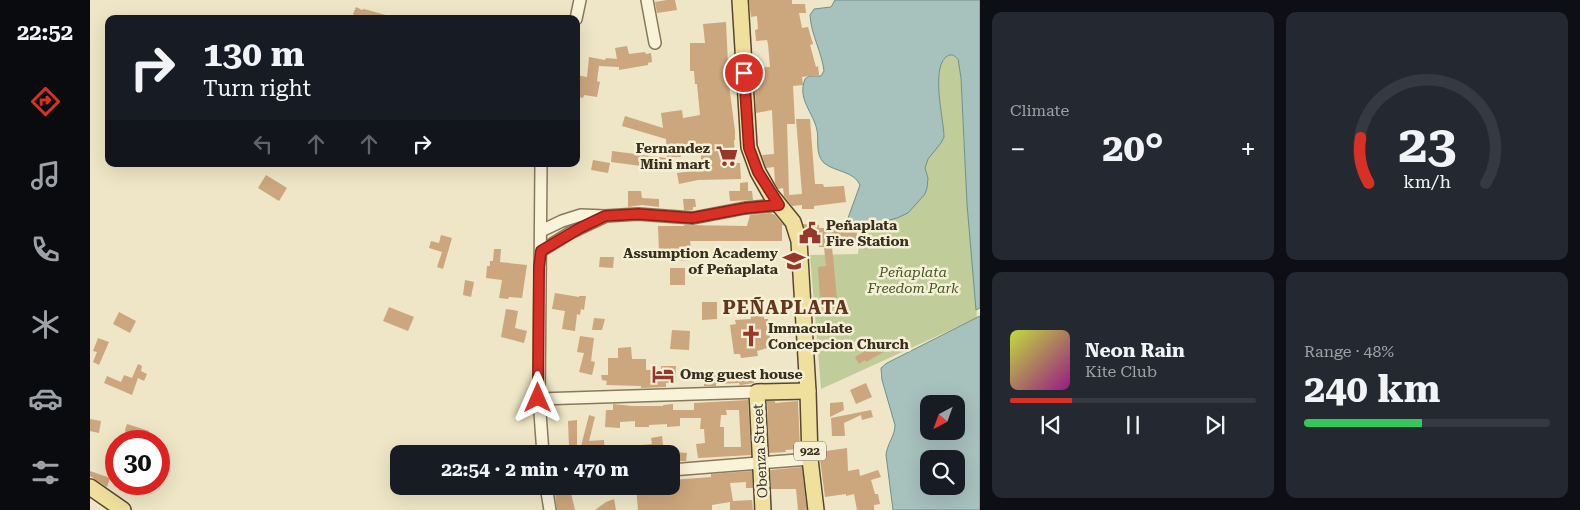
<!DOCTYPE html>
<meta charset="utf-8">
<style>
:root{--surface:#171b24;--page:#242831;--text:#f1f3f6;--muted:#9ea1a6;--line:#363941;--accent:#d93025}
body{margin:0;font-family:"Roboto Serif",serif;background:var(--page);color:var(--text);height:100vh;display:flex;flex-direction:column;font-size:19px;white-space:nowrap}
*{box-sizing:border-box;margin:0}
p{font-size:16px;color:var(--muted)}
.icon{flex:none;width:28px;height:28px;fill:none;stroke:currentColor;stroke-width:2;stroke-linecap:round;stroke-linejoin:round}
.map{position:relative;flex:1;overflow:hidden}
.side{display:flex;flex-direction:column;gap:12px;padding:12px;background:#0d0f14;width:600px}
.side>*{flex:none}
.guide{position:absolute;left:15px;top:15px;width:475px;height:152px;border-radius:10px;box-shadow:0 5px 20px #0002;background:#171b24;color:var(--text);overflow:hidden}
.needle{width:32px;rotate:221deg}
.controls{position:absolute;left:830px;top:395px;display:grid;gap:10px}
.controls a{display:grid;place-items:center;width:45px;height:45px;border-radius:10px;background:var(--surface);box-shadow:0 5px 20px #0002;font-size:25px}
.speed{position:absolute;left:15px;top:430px;display:flex;gap:10px;font-size:25px;font-weight:700;text-align:center}
.speed>*{display:grid;place-content:center;width:65px;height:65px;border-radius:50%;background:var(--surface);box-shadow:0 5px 20px #0002;line-height:1}
.speed .limit{border:8px solid #d22;background:#fff;color:#111}
.pin{position:absolute;display:grid;place-items:center;width:42px;height:42px;color:#fff;margin:-21px;border:2px solid #fff;border-radius:50%;box-shadow:0 1px 5px #0007}
.me{position:absolute;width:55px;margin:-28px;rotate:0deg;stroke-linejoin:round;filter:drop-shadow(0 0 4px #0008)}
.turn{display:flex;align-items:center;gap:18px;height:105px;padding:0 15px;font-size:22px}
.turn .icon{width:65px;height:65px;stroke-width:2.5}
.turn b{display:block;font-size:35px;line-height:42px}
.lanes{display:flex;align-items:center;height:48px;padding:0 15px;background:#0003;justify-content:center;gap:25px;direction:ltr}
.lanes .off{opacity:.35}
.big{font-size:38px;font-weight:700;line-height:1.1}
.side .tile{flex:1;display:flex;flex-direction:column;justify-content:center;gap:8px;min-width:0;padding:0 18px;border-radius:10px;background:var(--page)}
.side .dial{align-items:center;gap:0}
.dial svg{height:130px;overflow:visible;fill:none;stroke:var(--line);stroke-width:7;stroke-linecap:round;text-anchor:middle}
.dial text{fill:var(--text);stroke:none}
.song{display:flex;align-items:center;gap:15px}
.cover{width:60px;height:60px;border-radius:8px;background:linear-gradient(135deg,hsl(70 70% 55%),hsl(310 70% 35%))}
.played{height:5px;border-radius:2px;background:linear-gradient(90deg,var(--accent) 25%,var(--line) 25%)}
.keys{display:flex;justify-content:space-around;direction:ltr}
.heat{display:flex;justify-content:space-between;align-items:center;font-size:28px;direction:ltr}
.charge{height:8px;border-radius:4px;background:linear-gradient(90deg,#34c759 48%,var(--line) 0)}
.side .tiles{flex:1;display:grid;gap:12px;grid-template-columns:repeat(2,1fr)}
.trip{position:absolute;left:300px;top:445px;width:290px;height:50px;border-radius:10px;background:var(--surface);box-shadow:0 5px 20px #0002;font-weight:700;line-height:50px;text-align:center}
main{display:flex;flex:1;min-height:0}
.menu{display:flex;flex-direction:column;width:90px;justify-content:space-around;align-items:center;background:#090b0e;color:var(--muted)}
.menu .icon{width:35px;height:35px}
.menu .on{color:var(--accent)}
.menu b{font-size:22px;color:var(--text)}
.map>svg:first-child{display:block}
</style>
<main>
<nav class="menu">
<b>22:52</b>
<svg class="icon on" aria-label="directions" viewBox="0 0 24 24"><path d="M12 3l9 9-9 9-9-9zM9 14v-3h6M13 9l2 2-2 2"/></svg>
<svg class="icon" aria-label="music" viewBox="0 0 24 24"><path d="M9 18V5l10-2v13"/><circle cx="6" cy="18" r="3"/><circle cx="16" cy="16" r="3"/></svg>
<svg class="icon" aria-label="phone" viewBox="0 0 24 24"><path d="M5 4h4l2 5-3 2q2 4 5 5l2-3 5 2v4C11 20 4 13 5 4z"/></svg>
<svg class="icon" aria-label="climate" viewBox="0 0 24 24"><path d="M12 3v18M4 7l16 10M4 17L20 7"/></svg>
<svg class="icon" aria-label="car" viewBox="0 0 24 24"><path d="M5 17H2v-5l4-1 3-4h7l3 4 3 1v5h-3M9 17h6M6 11h13"/><circle cx="7" cy="17" r="2"/><circle cx="17" cy="17" r="2"/></svg>
<svg class="icon" aria-label="filters" viewBox="0 0 24 24"><path d="M4 7h16M4 17h16"/><circle cx="9" cy="7" r="2"/><circle cx="15" cy="17" r="2"/></svg>
</nav>
<div class="map">
<svg width="890" height="510" viewBox="0 0 890 510">
<rect width="100%" height="100%" fill="#eee6c6"/>
<path fill="#c0cc99" d="M859,55c6,0 8,3 11,9l7,140 10,114 -156,71 -11,-134 48,-1 2,-26 37,-10 15,-10 3,-6 10,-8 2,-6 1,-10 -3,-10 3,-9 16,-22c0,-18 -15,-73 5,-82z"/>
<g fill="#a7c1bd" stroke="#6e908b" fill-rule="evenodd">
<path d="M745,0h145v308l-4,2 -9,-106 -6,-126 -3,-19 -5,-4h-4c-20,9 -5,64 -5,82l-3,6 -13,16 -3,9 3,10 -1,10 -2,6 -17,19 -11,5 -37,10 -9,-2 -3,-3v-5l12,-33c-6,-14 -25,-13 -36,-22 -9,-9 -5,-22 -7,-33 -4,-18 -20,-31 -12,-51l4,-3h12l3,-5c-2,-19 -13,-36 -14,-56l4,-6 17,-2z"/>
<path d="M890,316v194h-87l-7,-55c1,-11 9,-19 9,-30l-13,-45 -1,-12 6,-5zM839,404h27v27h-27zM839,459h27v27h-27z"/>
</g>
<g fill="#cca67c" fill-rule="evenodd">
<path d="M577,0h8l2,10 -20,3 -2,-11z"/>
<path d="M659,0h43v4h13l1,9h-7l3,15 6,-1 5,17 -3,1 6,22 2,-1 1,9 -17,2 1,8 -10,1 2,38h-8l2,71 13,-1 -6,-75h14l5,65h8l1,3 20,-1 2,16 -32,4v3h-12v-4l-10,1 -8,-10 -1,-8 -5,1 -3,-6 -1,-16 -8,1 -4,-13 12,-1 -2,-44 -16,3 -2,-45 16,-1 -2,-23 -1,-4 -11,1 -1,-11 3,-1 -1,-13 -6,1z"/>
<path d="M266,7l6,3 2,-1 29,8v2h-40l1,-4 -1,-1z"/>
<path d="M636,22l3,63 6,46v9h-1l1,23h5l1,16 -43,1 -19,4 -2,-11 24,-3v-19l-20,1v5h-14l-1,-18 -44,-13 3,-10 38,12 -2,-15 21,-3 1,8 17,-3 -3,-31h-2l-1,-13h-4v-28h15l-2,-19z"/>
<path d="M537,46l2,8 16,-2 1,2 5,-1 1,9 -4,1v2l-29,5v-3l-20,-1 -2,15 3,1 -3,15 -13,-2 -1,3 -7,-2 2,-10 -2,-11 11,2 2,-20 16,3 1,-2 11,1 -2,-11z"/>
<path d="M522,151l54,7 -2,11 -53,-7z"/>
<path d="M503,160l17,3 -2,10 -17,-3z"/>
<path d="M176,175l21,13 -8,13 -21,-13z"/>
<path d="M658,182v9h4l1,9 -23,1 -1,-10h11v-8z"/>
<path d="M538,191h13l1,7 17,1v8l-17,-2 -14,2z"/>
<path d="M593,199h12l1,8h-3v3h-9z"/>
<path d="M680,213l5,2 9,11 -2,-1v16h-92l2,19 -11,1 -1,-9h-21l-1,-26h26v-1l63,1 3,-11z"/>
<path d="M713,224l16,1v3h19v3l19,1 -1,12 -22,-1v4h-2l5,51 -17,1 -2,-32 8,-1 -2,-19h-5v-5l-11,-1z"/>
<path d="M351,235l11,3 -9,31 -6,-2 5,-15 -13,-4 2,-7 8,2z"/>
<path d="M404,249h7l-1,13 27,3 -5,33 -13,-1 -1,2 -9,-1 3,-18 -16,-2 1,-12h3v-5h3z"/>
<path d="M510,257h14l-1,11 -14,-1z"/>
<rect x="580" y="268" width="15" height="17"/>
<path d="M375,280l9,2 -3,15 -8,-2z"/>
<path d="M465,293l24,4v-1h7l-2,14 -3,-1 -1,6 -3,-1 -2,17 -13,-2 3,-18 -13,-2z"/>
<path d="M672,298l2,21h4l3,28 -14,4 1,5 -17,2 -1,-4h-6l-4,-29 6,-1 -1,-4 16,-1 -2,-20z"/>
<path d="M612,302h15v17l-15,1z"/>
<path d="M299,307l25,10 -6,14 -25,-10z"/>
<path d="M416,309l12,2 -3,17 12,3 -3,12 -23,-6z"/>
<path d="M29,312l17,9 -6,12 -17,-9z"/>
<path d="M504,318l11,1 -3,11h-10z"/>
<path d="M582,330l18,1 -1,19 -19,-1z"/>
<path d="M490,336l14,2 -3,23 4,1 -3,13 -13,-3 5,-19 -7,-1z"/>
<path d="M8,338l11,4 -10,23 -6,-3 4,-10 -4,-1z"/>
<path d="M796,341l5,7 -25,14 -1,-2 -6,4 -4,-7 21,-12 1,1z"/>
<path d="M541,347l1,12h14v11h15v-4h15l-1,17h-9v4l-25,1v-2l-35,-1 1,-4 -5,-1 -1,-5h7v-17h10v-10z"/>
<path d="M48,364l4,2 -1,5 6,3 -3,7 -6,-3 -6,17 -28,-12 3,-7 14,6 3,-7 8,3z"/>
<path d="M631,370h10l1,6 21,-2 1,9 -14,2 -1,-2 -23,1v2h-12v-11z"/>
<path d="M776,383l6,14 -16,7 -6,-14z"/>
<path d="M658,400l3,55 -53,3 -2,-14 9,-1 -1,-14h-4l1,-11h-21v8l-13,1v-3l-18,1v2h-14v-6l-15,1v6l-15,-1 1,-17h7v-6l19,2h31v-1l10,-1v6h21v-7zM636,410h13l2,37h-17v-20h-4l1,-12h6z"/>
<path d="M677,401h8v2l23,-2 2,48 -15,1 1,2 -17,1z"/>
<path d="M753,402l1,8 -14,7v-14z"/>
<path d="M781,410l2,7 -11,3 -1,-5 -17,8 1,13h-13l-1,-18z"/>
<path d="M499,415l6,2 -6,24 15,-1 1,14h-16l-1,-5h-6v-3h-1z"/>
<path d="M0,419l11,2 -2,12 -9,-2z"/>
<path d="M487,420v27h-8l-1,-26z"/>
<path d="M37,424l22,7 -3,10h-18l-3,-11z"/>
<path d="M572,436l2,18h-32l-1,-8 21,-2 -1,-6z"/>
<path d="M757,448l1,23 11,-2 1,7 18,-6 3,7 -10,3 4,14h3l2,10 -6,1v5h-17l-3,-16 -8,2v-2l-21,3 -6,-45z"/>
<path d="M584,452l13,1 -1,8h-15v-8z"/>
<path d="M712,467l5,43h-9l-2,-21h-25l-1,-19z"/>
<path d="M0,471l20,7 -3,9 -17,-11z"/>
<path d="M662,471l1,17h-7v-6l-16,1 3,18 19,-1 1,10h-23v-8l-18,3v5h-74l-2,-24h35v-6l40,-3v-3z"/>
<path d="M465,493h16l4,17h-18z"/>
<path d="M524,499l2,11h-21l11,-8z"/>
</g>
<g fill="none" stroke-linecap="round" stroke-linejoin="round">
<g stroke="#89795b" stroke-width="14">
<g id="minor">
<path d="M557,0l8,43"/>
<path d="M486,19l4,-19"/>
<path d="M451,164l-2,235 4,55"/>
<path d="M451,231l21,-10 19,-6 24,1 33,-2 55,4 52,-10 34,-3"/>
<path d="M451,251l29,-18 34,-16"/>
<path d="M449,399l218,-7"/>
<path d="M581,470l139,-11"/>
<path d="M456,486l4,24"/>
</g>
</g>
<g stroke="#574630" stroke-width="18">
<g id="major">
<path d="M650,0l9,147 9,25 13,23 22,27 6,19 9,150 2,68 6,51"/>
<path d="M0,487l33,23"/>
<path d="M673,510l-6,-118 51,-1"/>
</g>
</g>
<use href="#minor" stroke="#f9f3d9" stroke-width="11"/>
<use href="#major" stroke="#f0e09e" stroke-width="15"/>
</g>
<g fill="none" stroke-linecap="round" stroke-linejoin="round">
<g stroke="#8d1f18" stroke-width="12">
<path id="route" d="M448,398l1,-131 2,-16 39,-23 25,-12 33,-2 54,4 54,-10 33,-3 -21,-33 -9,-24 -5,-75"/>
</g>
<use href="#route" stroke="#d93025" stroke-width="9"/>
</g>
<defs>
<g id="supermarket-bare" transform="scale(1.725)"><path d="M-6-5.5h2.5l.6 2H6L4.5 2H-2.5L-4.4-4H-6ZM-1.5 3.2a1.3 1.3 0 1 0 .1 0ZM3 3.2a1.3 1.3 0 1 0 .1 0Z" fill="#97372c" stroke="#f5f0d5" stroke-width="2.5" paint-order="stroke"/></g>
<g id="civic-bare" transform="scale(1.725)"><path d="M-.6-6.5H3V-4.5H.6V-3L4-1V1h2V6H-6V1h2V-1L-.6-3ZM-1.2 2.5V6h2.4V2.5Z" fill="#97372c" stroke="#f5f0d5" stroke-width="2.5" paint-order="stroke"/></g>
<g id="school-bare" transform="scale(1.725)"><path d="M0-5L7-2L0 1L-7-2ZM-4 1L0 2.5L4 1V4Q0 6-4 4Z" fill="#97372c" stroke="#f5f0d5" stroke-width="2.5" paint-order="stroke"/></g>
<g id="church-bare" transform="scale(1.725)"><path d="M-1.2-6h2.4v3.5h3.3v2.4h-3.3V6h-2.4V-.1h-3.3v-2.4h3.3Z" fill="#97372c" stroke="#f5f0d5" stroke-width="2.5" paint-order="stroke"/></g>
<g id="hotel-bare" transform="scale(1.725)"><path d="M-6-4.5h1.5V1H6V5H4.5V3h-9V5H-6ZM-4 0a1.8 1.8 0 1 1 3.6 0ZM.5 0V-2.5h3Q6-2.5 6 0Z" fill="#97372c" stroke="#f5f0d5" stroke-width="2.5" paint-order="stroke"/></g>
</defs>
<g fill-rule="evenodd">
<use href="#supermarket-bare" x="637" y="156"/>
<use href="#civic-bare" x="720" y="233"/>
<use href="#school-bare" x="704" y="261"/>
<use href="#church-bare" x="661" y="336"/>
<use href="#hotel-bare" x="573" y="374"/>
</g>
<g text-anchor="middle" stroke-width="5" stroke-linejoin="round" paint-order="stroke">
<rect fill="#f5f0d5" stroke="#716956" stroke-width="1" x="704" y="441.5" width="32" height="19" rx="4"/>
<g font-size="12" font-weight="bold" fill="#392f1f">
<text x="720" y="455">922</text>
</g>
<g font-size="14" font-weight="bold" fill="#392f1f" stroke="#f5f0d5" text-anchor="start">
<text x="620" y="153" text-anchor="end">Fernandez<tspan x="620" dy="16">Mini mart</tspan></text>
<text x="736" y="230">Peñaplata<tspan x="736" dy="16">Fire Station</tspan></text>
<text x="688" y="258" text-anchor="end">Assumption Academy<tspan x="688" dy="16">of Peñaplata</tspan></text>
<text x="678" y="333">Immaculate<tspan x="678" dy="16">Concepcion Church</tspan></text>
<text x="590" y="379">Omg guest house</text>
</g>
<g font-size="14" font-style="italic" fill="#445526" stroke="#f5f0d5">
<text x="823" y="277">Peñaplata<tspan x="823" dy="16">Freedom Park</tspan></text>
</g>
<g font-size="14" fill="#392f1f" stroke="#f5f0d5">
<text transform="translate(670 451) rotate(-93)" y="5">Obenza Street</text>
</g>
<g font-size="19" font-weight="bold" letter-spacing="1" fill="#65361f" stroke="#f5f0d5">
<text x="696" y="314">PEÑAPLATA</text>
</g>
</g>
</svg>
<div class="controls">
<a><svg class="needle" viewBox="-14 -14 28 28"><path d="M0-13l5 13h-10z" fill="#e53935"/><path d="M0 13l5-13h-10z" fill="#9ea1a6"/></svg></a>
<a><svg class="icon" aria-label="search" viewBox="0 0 24 24"><circle cx="10" cy="10" r="6"/><path d="M15 15l6 6"/></svg></a>
</div>
<div class="speed"><div class="limit">30</div></div>
<div class="pin" style="left:654px;top:73px;background:#d93025"><svg class="icon" aria-label="arrive" viewBox="0 0 24 24"><path d="M6 21V4h12l-3 4 3 4H6"/></svg></div>
<svg class="me" style="left:448px;top:398px" viewBox="-20 -20 40 40"><path d="M0-17L14 15 0 8-14 15z" fill="#d93025" stroke="#fff" stroke-width="4"/></svg>
<div class="trip">22:54 · 2 min · 470 m</div>
<div class="guide">
<div class="turn"><svg class="icon" aria-label="right" viewBox="0 0 24 24"><path d="M7 20v-9h11M14 6l5 5-5 5"/></svg><div><b>130 m</b>Turn right</div></div>
<div class="lanes"><svg class="icon off" aria-label="left" viewBox="0 0 24 24"><path d="M17 20v-9H6M10 6l-5 5 5 5"/></svg><svg class="icon off" aria-label="ahead" viewBox="0 0 24 24"><path d="M12 20V5M6 11l6-6 6 6"/></svg><svg class="icon off" aria-label="ahead" viewBox="0 0 24 24"><path d="M12 20V5M6 11l6-6 6 6"/></svg><svg class="icon" aria-label="right" viewBox="0 0 24 24"><path d="M7 20v-9h11M14 6l5 5-5 5"/></svg></div>
</div>
</div>
<section class="side">
<div class="tiles">
<div class="tile"><p>Climate</p>
<div class="heat"><a>−</a><b class="big">20°</b><a>+</a></div>
</div>
<div class="tile dial"><svg viewBox="0 0 100 80">
<path d="M14 69A42 42 0 1 1 86 69"/>
<path d="M14 69A42 42 0 0 1 9 41" stroke="#d93025"/>
<text x="50" y="56" font-size="32" font-weight="700">23</text>
<text x="50" y="72" font-size="11">km/h</text>
</svg></div>
<div class="tile">
<div class="song"><i class="cover"></i><div><b>Neon Rain</b><p>Kite Club</p></div></div>
<div class="played"></div>
<div class="keys"><svg class="icon" aria-label="previous" viewBox="0 0 24 24"><path d="M18 5L8 12l10 7zM5 5v14"/></svg><svg class="icon" aria-label="pause" viewBox="0 0 24 24"><path d="M8 5v14M16 5v14"/></svg><svg class="icon" aria-label="next" viewBox="0 0 24 24"><path d="M6 5l10 7-10 7zM19 5v14"/></svg></div>
</div>
<div class="tile"><p>Range · 48%</p><b class="big">240 km</b><div class="charge"></div></div>
</div>
</section>
</main>
